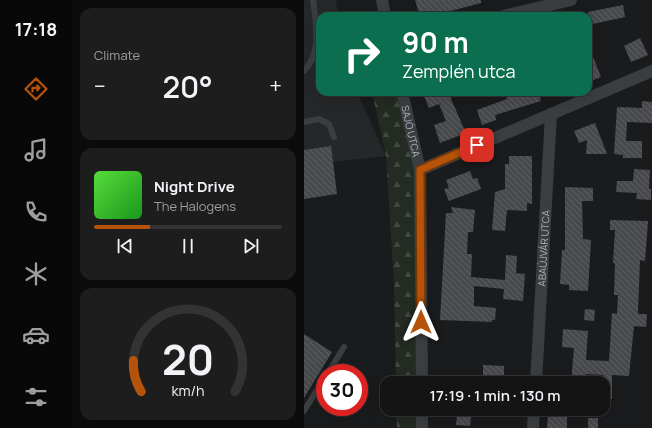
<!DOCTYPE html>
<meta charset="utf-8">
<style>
:root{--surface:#141415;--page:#1d1d1e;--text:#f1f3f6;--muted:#9d9ea0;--line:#333334;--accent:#b45309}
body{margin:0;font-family:Manrope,sans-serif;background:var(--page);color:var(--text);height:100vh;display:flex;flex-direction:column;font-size:15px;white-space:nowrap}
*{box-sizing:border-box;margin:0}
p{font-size:13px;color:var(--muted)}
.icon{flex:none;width:22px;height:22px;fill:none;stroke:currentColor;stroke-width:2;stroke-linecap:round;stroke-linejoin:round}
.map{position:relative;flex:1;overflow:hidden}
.panel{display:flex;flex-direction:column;gap:8px;padding:8px;background:#0b0b0c;width:232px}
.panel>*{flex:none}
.hud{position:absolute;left:12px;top:12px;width:276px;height:84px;border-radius:12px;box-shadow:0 4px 16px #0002,0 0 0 1px var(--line);background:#0b6e4f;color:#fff;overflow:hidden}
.speed{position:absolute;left:12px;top:364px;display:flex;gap:8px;font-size:20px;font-weight:700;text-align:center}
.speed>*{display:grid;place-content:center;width:52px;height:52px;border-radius:50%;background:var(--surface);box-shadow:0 4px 16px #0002,0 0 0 1px var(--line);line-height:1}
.speed .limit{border:6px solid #d22;background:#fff;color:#111}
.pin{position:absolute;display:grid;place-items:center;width:34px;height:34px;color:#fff;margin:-17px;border-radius:8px;box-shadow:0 2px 6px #0006}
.me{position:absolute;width:44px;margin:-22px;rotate:0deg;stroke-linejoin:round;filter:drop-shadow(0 0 3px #0008)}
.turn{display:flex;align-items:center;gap:14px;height:84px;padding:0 20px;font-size:18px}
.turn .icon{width:52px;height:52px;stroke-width:2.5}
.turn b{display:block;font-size:28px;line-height:34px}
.big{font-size:30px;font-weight:600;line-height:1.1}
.panel .widget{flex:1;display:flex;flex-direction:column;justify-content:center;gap:6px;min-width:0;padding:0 14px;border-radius:12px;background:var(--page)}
.panel .dial{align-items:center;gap:0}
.dial svg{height:104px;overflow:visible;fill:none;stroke:var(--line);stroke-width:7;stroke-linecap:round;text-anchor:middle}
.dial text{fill:var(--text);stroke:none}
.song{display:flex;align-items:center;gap:12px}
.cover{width:48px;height:48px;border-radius:6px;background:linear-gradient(135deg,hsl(110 70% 55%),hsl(120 70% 35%))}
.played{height:4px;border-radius:2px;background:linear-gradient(90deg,var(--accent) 30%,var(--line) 30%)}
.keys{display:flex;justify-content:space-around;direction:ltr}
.heat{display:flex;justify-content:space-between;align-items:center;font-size:22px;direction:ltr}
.trip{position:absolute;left:76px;top:376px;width:230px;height:40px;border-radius:12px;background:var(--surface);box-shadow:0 4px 16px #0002,0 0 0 1px var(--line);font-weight:600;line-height:40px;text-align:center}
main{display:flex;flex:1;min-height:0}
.dock{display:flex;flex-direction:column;width:72px;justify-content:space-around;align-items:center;background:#080808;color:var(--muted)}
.dock .icon{width:28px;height:28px}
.dock .selected{color:var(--accent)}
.dock b{font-size:18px;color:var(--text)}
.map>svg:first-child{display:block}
</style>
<main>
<nav class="dock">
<b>17:18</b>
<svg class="icon selected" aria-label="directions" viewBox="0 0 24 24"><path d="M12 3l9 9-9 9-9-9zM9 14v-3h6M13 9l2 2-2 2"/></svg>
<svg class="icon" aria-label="music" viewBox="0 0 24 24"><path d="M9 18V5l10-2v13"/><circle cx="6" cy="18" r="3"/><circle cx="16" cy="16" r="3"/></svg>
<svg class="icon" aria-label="phone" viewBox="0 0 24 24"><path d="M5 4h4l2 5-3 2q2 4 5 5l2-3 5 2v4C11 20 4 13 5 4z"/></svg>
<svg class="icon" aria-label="climate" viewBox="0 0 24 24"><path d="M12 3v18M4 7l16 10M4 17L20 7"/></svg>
<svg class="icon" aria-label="car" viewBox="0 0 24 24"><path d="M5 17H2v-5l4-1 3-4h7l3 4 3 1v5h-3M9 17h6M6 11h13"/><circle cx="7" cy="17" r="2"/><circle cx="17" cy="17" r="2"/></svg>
<svg class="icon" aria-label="filters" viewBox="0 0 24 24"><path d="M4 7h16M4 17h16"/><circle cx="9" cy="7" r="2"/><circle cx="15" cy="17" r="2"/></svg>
</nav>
<section class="panel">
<div class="widget"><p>Climate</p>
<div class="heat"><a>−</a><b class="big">20°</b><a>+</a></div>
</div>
<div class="widget">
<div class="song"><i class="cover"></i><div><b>Night Drive</b><p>The Halogens</p></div></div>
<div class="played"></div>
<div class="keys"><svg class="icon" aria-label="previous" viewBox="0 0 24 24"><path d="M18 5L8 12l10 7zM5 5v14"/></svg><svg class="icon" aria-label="pause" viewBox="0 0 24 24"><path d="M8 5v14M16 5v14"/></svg><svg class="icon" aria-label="next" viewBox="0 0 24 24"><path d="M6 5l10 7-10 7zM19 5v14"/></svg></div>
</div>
<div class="widget dial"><svg viewBox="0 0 100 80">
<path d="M14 69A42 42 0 1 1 86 69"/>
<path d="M14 69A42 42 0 0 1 8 45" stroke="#b45309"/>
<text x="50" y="56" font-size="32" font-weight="700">20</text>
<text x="50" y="72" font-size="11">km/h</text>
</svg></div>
</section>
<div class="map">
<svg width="348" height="428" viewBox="0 0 348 428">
<defs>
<pattern id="forest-firs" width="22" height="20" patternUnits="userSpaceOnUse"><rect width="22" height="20" fill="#232b22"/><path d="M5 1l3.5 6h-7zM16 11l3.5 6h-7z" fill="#404840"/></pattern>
<pattern id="building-back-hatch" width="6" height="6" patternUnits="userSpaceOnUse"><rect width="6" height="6" fill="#47494c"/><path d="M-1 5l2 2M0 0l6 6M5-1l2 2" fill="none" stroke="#5f6164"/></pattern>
</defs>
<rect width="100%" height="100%" fill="#1a1b1c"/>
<path fill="#262729" d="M0,0h32l2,16h-18v76h37l29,64 -53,6 4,32 -33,5z"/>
<g fill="url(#forest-firs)">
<path d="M68,92h24l19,80 3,211h-22l-2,-100 -8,-127z"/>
<path d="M92,409h22l1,19h-22z"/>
</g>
<g fill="url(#building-back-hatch)">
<path d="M111,0h66v3l-38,10 1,3h-24z"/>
<path d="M319,5l2,12 -37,8v-13z"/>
<path d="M336,38l8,17 -17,7 -7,-16z"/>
<path d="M284,44l13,33 -13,5z"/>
<path d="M131,92h13l18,41 -26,10 -6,-18 12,-4 -7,-17 -10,4 -5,-12z"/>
<path d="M207,92h7l2,4 11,-4h7l3,9 -46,14 1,5 -14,5 -5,-15 30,-11 -2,-5z"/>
<path d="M338,101l10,1v21l-25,-1 -1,19h16v17h-19v-3l-9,-1 3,-47 25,1z"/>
<path d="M291,123l12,31h-21l1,-14 -8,3 -5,-12z"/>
<path d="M27,146l6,48 -33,5v-49z"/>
<path d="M205,156h23v48l-5,-1v8l-20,-1 -2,21 -13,-1 3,-38 10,-3v-25h4z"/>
<path d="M330,169l16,1 -1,19h2v11l-15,-1 1,-6 -21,-1 1,-11h16z"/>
<path d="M166,171l3,8 4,-1 4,11 -32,12 -5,-12 5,-1 -3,-8z"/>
<path d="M261,187l28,1v13h-11l1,38 8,1 -3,51 -19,-1v-5l-9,-1 2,-34h3z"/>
<path d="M147,207l24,3 -2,22h-5l-1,22h5l-1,23 34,3 1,-25 11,1 -1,17 9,1 -2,27 -20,-2 1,-10 -30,-3v20l22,2 -1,12h-3v2l-52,-2 6,-107h7z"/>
<path d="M306,220l38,1 -3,40 -5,-1 -2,52 1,2h8l-1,13 -12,-1 -5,50 -17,-1v24h-9v-24l-17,-1 -1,9h-14l3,-35 -12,-1 1,-18 25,2 -2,29 23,1 3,-48 5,1 1,-19h-4l1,-32h-2l2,-33h-5z"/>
<path d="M281,309l10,1 -1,11 -10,-1z"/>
<path d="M0,334l28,18 -28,46z"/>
<path d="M179,365l21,1v11l-21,-1z"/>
<path d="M247,409h13v4h3v15h-20l1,-13 3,1z"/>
<path d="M153,416l14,1 -1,9 -14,-1z"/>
<rect x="284" y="418" width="10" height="10"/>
</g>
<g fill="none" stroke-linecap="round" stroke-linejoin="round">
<g stroke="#3b3e41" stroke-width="6">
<path d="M0,71c18,-18 12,-48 9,-71"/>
<path d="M0,122l15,-3 10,5 5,13"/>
<path d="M24,373l16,-26"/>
<path d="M0,411l21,-34"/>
</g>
<g stroke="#3b3e41" stroke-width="12">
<path d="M78,0l3,16"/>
<path d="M199,16l68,-16"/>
<path id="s1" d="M98,92l18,78 2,213"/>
<path d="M116,170l232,-99"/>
<path id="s2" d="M232,383l15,-269"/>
<path d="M118,409v19"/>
<path d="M229,428l1,-19"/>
</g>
</g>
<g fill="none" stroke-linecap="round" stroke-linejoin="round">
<g stroke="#753606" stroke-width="10">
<path id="route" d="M117,322l-1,-152 57,-25"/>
</g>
<use href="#route" stroke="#b45309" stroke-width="7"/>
</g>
<g text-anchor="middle" stroke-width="3" stroke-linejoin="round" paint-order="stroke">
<g font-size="10" fill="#adb6bc" stroke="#151617">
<text dy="4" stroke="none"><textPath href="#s1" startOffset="40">SAJÓ UTCA</textPath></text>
<text dy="4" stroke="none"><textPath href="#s2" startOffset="135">ABAÚJVÁR UTCA</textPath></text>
</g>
</g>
</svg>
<div class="speed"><div class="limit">30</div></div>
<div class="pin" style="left:173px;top:145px;background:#d93025"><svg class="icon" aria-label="arrive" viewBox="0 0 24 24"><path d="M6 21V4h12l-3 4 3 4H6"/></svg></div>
<svg class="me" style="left:117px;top:322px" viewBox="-20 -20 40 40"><path d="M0-17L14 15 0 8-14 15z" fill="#b45309" stroke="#fff" stroke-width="4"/></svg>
<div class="trip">17:19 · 1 min · 130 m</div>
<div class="hud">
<div class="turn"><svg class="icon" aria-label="right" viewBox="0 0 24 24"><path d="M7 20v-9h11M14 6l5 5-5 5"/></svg><div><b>90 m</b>Zemplén utca</div></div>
</div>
</div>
</main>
